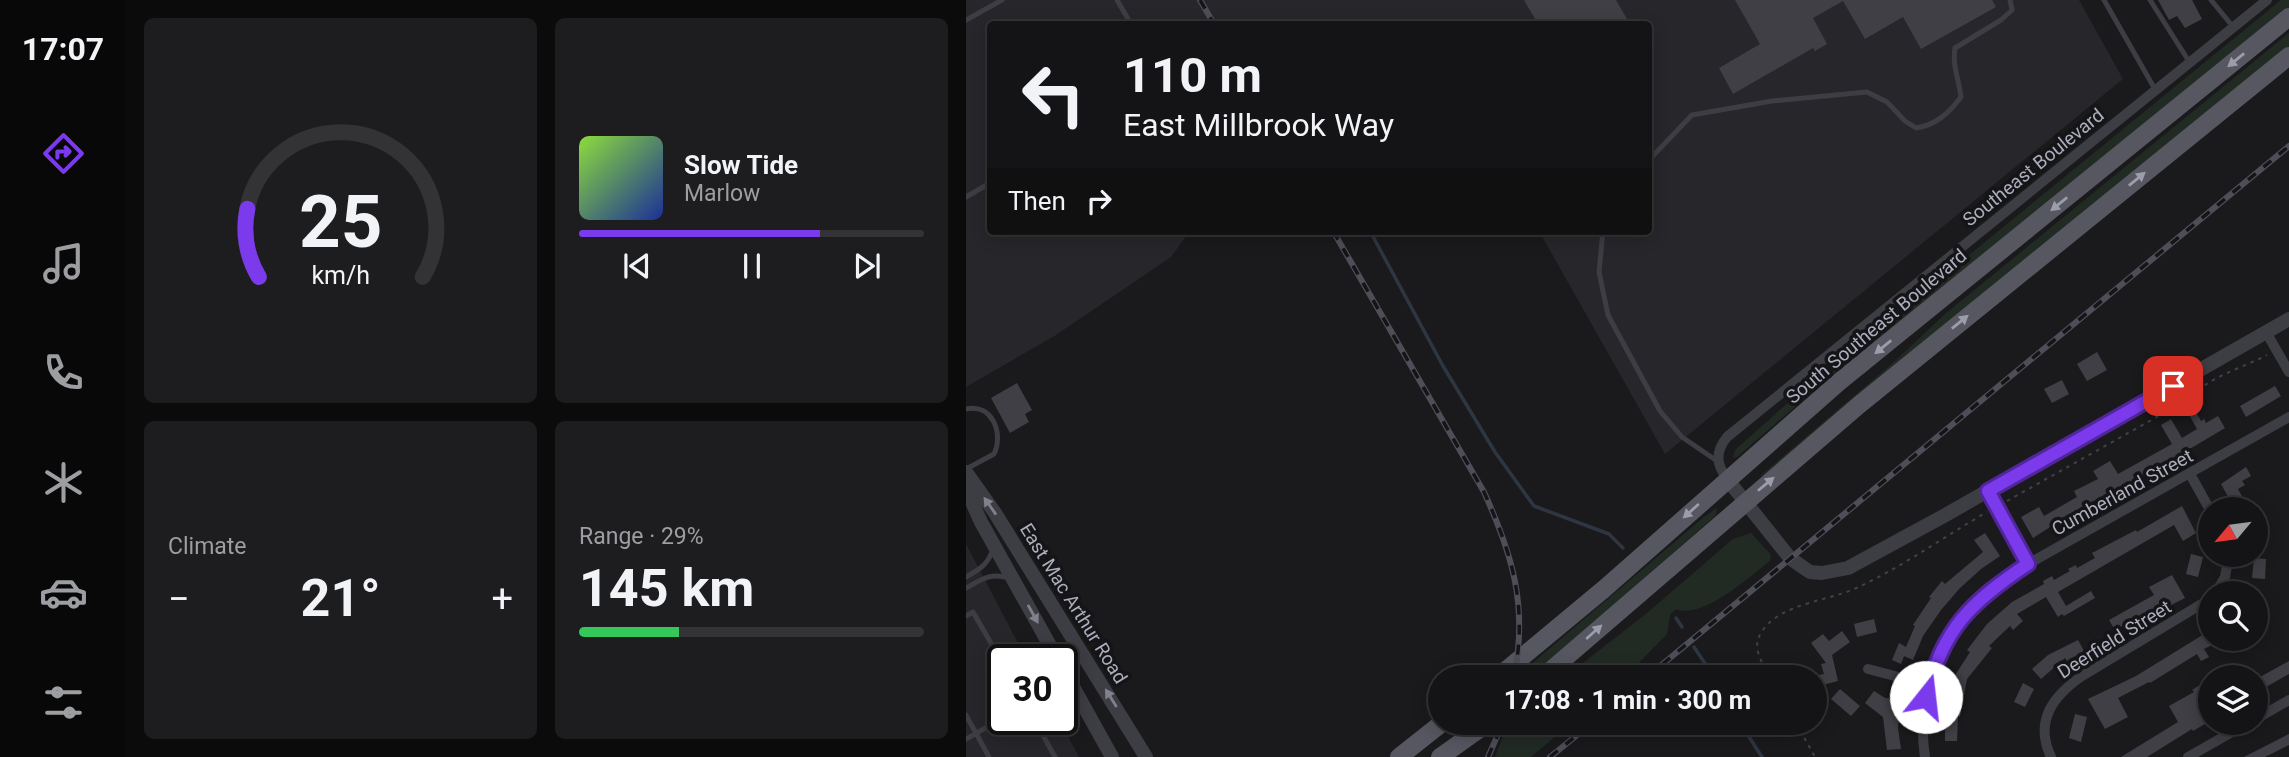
<!DOCTYPE html>
<meta charset="utf-8">
<style>
:root{--surface:#141416;--page:#1d1d1f;--text:#f1f3f6;--muted:#9d9ea1;--line:#333335;--accent:#7c3aed}
body{margin:0;font-family:Roboto,sans-serif;background:var(--page);color:var(--text);height:100vh;display:flex;flex-direction:column;font-size:26px;white-space:nowrap}
*{box-sizing:border-box;margin:0}
p{font-size:23px;color:var(--muted)}
.icon{flex:none;width:38px;height:38px;fill:none;stroke:currentColor;stroke-width:2;stroke-linecap:round;stroke-linejoin:round}
.map{position:relative;flex:1;overflow:hidden}
.side{display:flex;flex-direction:column;gap:18px;padding:18px;background:#0b0b0c;width:840px}
.side>*{flex:none}
.hud{position:absolute;left:21px;top:21px;width:665px;height:214px;border-radius:7px;box-shadow:0 4px 18px #0003,0 0 0 2px var(--line);background:#141416;color:var(--text);overflow:hidden}
.needle{width:46px;rotate:241deg}
.fabs{position:absolute;left:1232px;top:497px;display:grid;gap:14px}
.fabs a{display:grid;place-items:center;width:70px;height:70px;border-radius:50%;background:var(--surface);box-shadow:0 4px 18px #0003,0 0 0 2px var(--line);font-size:35px}
.speed{position:absolute;left:21px;top:644px;display:flex;gap:14px;font-size:35px;font-weight:700;text-align:center}
.speed>*{display:grid;place-content:center;width:91px;height:91px;border-radius:50%;background:var(--surface);box-shadow:0 4px 18px #0003,0 0 0 2px var(--line);line-height:1}
.speed .limit{border:4px solid #111;border-radius:10px;background:#fff;color:#111}
.pin{position:absolute;display:grid;place-items:center;width:60px;height:60px;color:#fff;margin:-30px;border-radius:14px;box-shadow:0 4px 10px #0006}
.me{position:absolute;width:77px;margin:-38px;rotate:16deg;stroke-linejoin:round;filter:drop-shadow(0 0 5px #0008)}
.turn{display:flex;align-items:center;gap:24px;height:147px;padding:0 21px;font-size:32px}
.turn .icon{width:91px;height:91px;stroke-width:2.5}
.turn b{display:block;font-size:49px;line-height:60px}
.then{display:flex;align-items:center;height:66px;padding:0 21px;background:#0003;gap:14px;font-size:26px}
.big{font-size:52px;font-weight:700;line-height:1.1}
.side .card{flex:1;display:flex;flex-direction:column;justify-content:center;gap:10px;min-width:0;padding:0 24px;border-radius:10px;background:var(--page)}
.side .dial{align-items:center;gap:0}
.dial svg{height:182px;overflow:visible;fill:none;stroke:var(--line);stroke-width:7;stroke-linecap:round;text-anchor:middle}
.dial text{fill:var(--text);stroke:none}
.song{display:flex;align-items:center;gap:21px}
.cover{width:84px;height:84px;border-radius:10px;background:linear-gradient(135deg,hsl(90 70% 55%),hsl(230 70% 35%))}
.played{height:7px;border-radius:4px;background:linear-gradient(90deg,var(--accent) 70%,var(--line) 70%)}
.keys{display:flex;justify-content:space-around;direction:ltr}
.heat{display:flex;justify-content:space-between;align-items:center;font-size:38px;direction:ltr}
.charge{height:10px;border-radius:5px;background:linear-gradient(90deg,#34c759 29%,var(--line) 0)}
.side .tiles{flex:1;display:grid;gap:18px;grid-template-columns:repeat(2,1fr)}
.trip{position:absolute;left:462px;top:665px;width:399px;height:70px;border-radius:35px;background:var(--surface);box-shadow:0 4px 18px #0003,0 0 0 2px var(--line);font-weight:700;line-height:70px;text-align:center}
main{display:flex;flex:1;min-height:0}
.tab-bar{display:flex;flex-direction:column;width:126px;justify-content:space-around;align-items:center;background:#080809;color:var(--muted)}
.tab-bar .icon{width:49px;height:49px}
.tab-bar .active{color:var(--accent)}
.tab-bar b{font-size:32px;color:var(--text)}
.map>svg:first-child{display:block}
</style>
<main>
<nav class="tab-bar">
<b>17:07</b>
<svg class="icon active" aria-label="directions" viewBox="0 0 24 24"><path d="M12 3l9 9-9 9-9-9zM9 14v-3h6M13 9l2 2-2 2"/></svg>
<svg class="icon" aria-label="music" viewBox="0 0 24 24"><path d="M9 18V5l10-2v13"/><circle cx="6" cy="18" r="3"/><circle cx="16" cy="16" r="3"/></svg>
<svg class="icon" aria-label="phone" viewBox="0 0 24 24"><path d="M5 4h4l2 5-3 2q2 4 5 5l2-3 5 2v4C11 20 4 13 5 4z"/></svg>
<svg class="icon" aria-label="climate" viewBox="0 0 24 24"><path d="M12 3v18M4 7l16 10M4 17L20 7"/></svg>
<svg class="icon" aria-label="car" viewBox="0 0 24 24"><path d="M5 17H2v-5l4-1 3-4h7l3 4 3 1v5h-3M9 17h6M6 11h13"/><circle cx="7" cy="17" r="2"/><circle cx="17" cy="17" r="2"/></svg>
<svg class="icon" aria-label="filters" viewBox="0 0 24 24"><path d="M4 7h16M4 17h16"/><circle cx="9" cy="7" r="2"/><circle cx="15" cy="17" r="2"/></svg>
</nav>
<section class="side">
<div class="tiles">
<div class="card dial"><svg viewBox="0 0 100 80">
<path d="M14 69A42 42 0 1 1 86 69"/>
<path d="M14 69A42 42 0 0 1 9 39" stroke="#7c3aed"/>
<text x="50" y="56" font-size="32" font-weight="700">25</text>
<text x="50" y="72" font-size="11">km/h</text>
</svg></div>
<div class="card">
<div class="song"><i class="cover"></i><div><b>Slow Tide</b><p>Marlow</p></div></div>
<div class="played"></div>
<div class="keys"><svg class="icon" aria-label="previous" viewBox="0 0 24 24"><path d="M18 5L8 12l10 7zM5 5v14"/></svg><svg class="icon" aria-label="pause" viewBox="0 0 24 24"><path d="M8 5v14M16 5v14"/></svg><svg class="icon" aria-label="next" viewBox="0 0 24 24"><path d="M6 5l10 7-10 7zM19 5v14"/></svg></div>
</div>
<div class="card"><p>Climate</p>
<div class="heat"><a>−</a><b class="big">21°</b><a>+</a></div>
</div>
<div class="card"><p>Range · 29%</p><b class="big">145 km</b><div class="charge"></div></div>
</div>
</section>
<div class="map">
<svg width="1323" height="757" viewBox="0 0 1323 757">
<rect width="100%" height="100%" fill="#1a1a1d"/>
<g fill="#27262a">
<path d="M0,0h1113l44,79 -458,375 -126,-223h109v-207h-658v207h200l-19,26 -115,78 -90,52z"/>
<path d="M0,544l61,116h-24v59h56l20,38h-113z"/>
</g>
<g fill="#212b24">
<path d="M1315,0h8v9l-402,325 -32,21 -118,102 -4,1 2,-8 47,-42z"/>
<path d="M1323,33v16l-515,421 -15,7 135,-115 51,-48z"/>
<path d="M751,508l-1,7 -184,162h-16l188,-160z"/>
<path d="M785,533l20,22 -1,6c-20,15 -67,59 -94,48l-6,6 -3,19 -42,43h-60l82,-64 86,-74z"/>
<path d="M542,723h63l-40,34h-36z"/>
</g>
<g fill="none" stroke-linecap="round" stroke-linejoin="round">
<g stroke="#2e3642" stroke-width="3.5">
<path d="M404,231l73,135 52,86 39,54 75,28 14,14"/>
<path d="M710,618l6,9"/>
<path d="M728,647l20,30"/>
<path d="M774,723l22,34"/>
</g>
</g>
<g fill="#403f45">
<path d="M558,0h92l14,24h-92z"/>
<path d="M769,0h257l4,7 -75,42 -18,-32 -38,22 -22,-38 -30,17 14,26 -12,7 -2,-3 -80,46 -14,-26 41,-24z"/>
<path d="M1192,0h34l10,19 -17,9 -8,-12 -8,4z"/>
<path d="M1131,352l10,18 -20,11 -10,-17z"/>
<path d="M1096,380l7,14 -17,9 -8,-14z"/>
<path d="M51,383l15,27 -7,4 4,8 -19,11 -19,-35z"/>
<path d="M1309,386l6,10 -35,21 -6,-11z"/>
<path d="M1228,408l7,13 3,-2 2,4 12,-7 7,12 -42,25 -108,58 -42,27 -12,-21 18,-10 5,9 33,-19 -3,-6 24,-12 -5,-8 17,-10 8,13 54,-30 -11,-19 10,-6 11,19 15,-9 -10,-18z"/>
<path d="M1280,467l5,9 -9,5 3,4 -7,4 11,20h-14l-14,-25z"/>
<path d="M1216,506l14,27 -13,8 -9,-16 -116,67 8,14 25,-15 4,7 -31,18 -2,-2 -4,3 -12,-20 -29,17 6,7 -10,9 -3,-4 -21,20 3,2 -25,31 -7,38 -2,-1 -1,25h-12v-16l7,-45 18,-28 -3,-2 20,-26 25,-22 32,-18 -1,-3 9,-5 2,4 16,-9 -2,-2 8,-4 1,3 18,-10 -3,-5 44,-23 1,2z"/>
<path d="M1019,533l15,23 -19,13 -22,20 -18,21 -18,26 -10,24 -9,-4 -3,8 -9,-4 7,-17 7,4 9,-21 -2,-1 18,-27 -2,-1 13,-16 3,3 38,-32 -9,-12z"/>
<path d="M1225,554l12,3 -5,20 -12,-3z"/>
<path d="M1288,558l12,1 -1,20 -13,-1z"/>
<path d="M1206,575l13,23 -18,9 -2,-3 -50,26 -6,-10 45,-25 -5,-8z"/>
<path d="M908,619l3,13 -20,5 -3,-13z"/>
<path d="M876,631l8,11 -18,13 6,26 -23,6 -1,-11 10,-2 -3,-10 5,-1 -15,-20 12,-9 6,7z"/>
<path d="M1243,631l1,8h3l3,4 -12,6 5,8 -8,4 -4,-7 -47,29 -1,-1 -31,16 10,19 -23,12 -17,-30 48,-23z"/>
<path d="M1112,640l6,11 -17,10 -2,-3 -24,21 -9,-10 16,-14z"/>
<path d="M1323,661v13l-23,13 -6,-10z"/>
<path d="M1057,683l11,6 -9,18 -11,-5z"/>
<path d="M1237,683l7,13v25l-17,10 -1,-2 -45,28h-26l57,-35 -9,-16 25,-14 -2,-2z"/>
<path d="M874,689l20,17 -9,10 -20,-17z"/>
<path d="M908,691l11,7 15,1 -2,29 3,21 -14,1 -4,-33 -18,-14z"/>
<path d="M1109,714l12,3 -6,25 -12,-4z"/>
<path d="M1323,734v11l-24,12h-21z"/>
</g>
<g fill="none" stroke-linecap="round" stroke-linejoin="round">
<g stroke="#414149" stroke-width="2" stroke-dasharray="3.5 5" stroke-linecap="butt">
<path d="M1041,501l180,-101c21,-23 53,-31 80,-45"/>
<path d="M804,677c-7,-13 -19,-29 -9,-44 16,-28 64,-32 91,-43 47,-21 90,-52 135,-78"/>
<path d="M830,723l19,34"/>
</g>
<g stroke="#3d3d44" stroke-width="5">
<path d="M151,0l14,24"/>
<path d="M1138,0l52,91"/>
<path d="M1184,0l40,63"/>
<path d="M1245,0l23,28"/>
<path d="M0,20l36,-20"/>
<path d="M682,161l44,-46 80,-14 95,-9 20,10 18,19 11,7c20,-3 33,-15 45,-31 -2,-18 -9,-31 -6,-49l46,-28 11,-10 -2,-10"/>
<path d="M0,197l24,-14"/>
<path d="M637,231l-4,41 9,43 52,96 22,26 35,24"/>
<path d="M0,409c26,-6 38,24 28,45l-28,15"/>
<path d="M0,577c14,-8 23,-13 27,-29"/>
<path d="M0,588c15,-8 25,-16 42,-10"/>
<path d="M0,616l7,-4 30,52"/>
<path d="M0,715l23,42"/>
<path d="M68,719l21,38"/>
<path d="M0,739l37,-21"/>
</g>
<g stroke="#3d3d44" stroke-width="10">
<path d="M1300,332l23,40"/>
<path d="M1224,474l20,36"/>
<path d="M761,479c-11,-15 -12,-27 0,-42l540,-437"/>
<path d="M1022,491l40,73"/>
<path d="M1250,593l9,-16 4,-22"/>
<path d="M902,669l61,16"/>
<path d="M1290,719l33,-19"/>
<path d="M959,757c-8,-51 8,-114 46,-150 17,-17 37,-30 57,-43l261,-147"/>
<path d="M1085,757c-17,-36 2,-61 31,-81l128,-77"/>
<path d="M1222,757l60,-34"/>
</g>
<g stroke="#3d3d44" stroke-width="14">
<path d="M0,472l29,41 151,244"/>
<path d="M761,479l63,79 14,10 6,4 12,1 26,-5 101,-55 340,-194"/>
<path d="M0,489l15,33 77,138"/>
<path d="M96,667l50,90"/>
</g>
<g stroke="#565761" stroke-width="18">
<path d="M532,677l106,-88 235,-207 450,-365"/>
<path d="M577,677l316,-272 430,-349"/>
<path d="M433,757l43,-34"/>
<path d="M474,757l48,-34"/>
</g>
<g stroke="#4d4e57" stroke-width="6">
<g id="rail">
<path d="M234,0l14,24"/>
<path d="M367,231l151,261c29,64 44,115 30,185"/>
<path d="M681,677l642,-531"/>
<path d="M522,757l15,-34"/>
<path d="M584,757l42,-34"/>
</g>
</g>
<use href="#rail" stroke="#151518" stroke-width="3.5" stroke-dasharray="10" stroke-linecap="butt"/>
</g>
<defs><path id="oneway-solid" d="M-6-.8H1V-3.2L6.5 0L1 3.2V.8H-6Z" transform="scale(1.75)"/></defs>
<g fill="#9b9dab">
<use href="#oneway-solid" transform="translate(1270 60) rotate(141)"/>
<use href="#oneway-solid" transform="translate(1171 179) rotate(-39)"/>
<use href="#oneway-solid" transform="translate(1093 204) rotate(141)"/>
<use href="#oneway-solid" transform="translate(994 322) rotate(-39)"/>
<use href="#oneway-solid" transform="translate(917 347) rotate(141)"/>
<use href="#oneway-solid" transform="translate(800 484) rotate(-40)"/>
<use href="#oneway-solid" transform="translate(725 511) rotate(138)"/>
<use href="#oneway-solid" transform="translate(628 632) rotate(-42)"/>
</g>
<g fill="#80818d">
<use href="#oneway-solid" transform="translate(24 506) rotate(-125)"/>
<use href="#oneway-solid" transform="translate(67 614) rotate(61)"/>
<use href="#oneway-solid" transform="translate(145 698) rotate(-122)"/>
</g>
<g fill="none" stroke-linecap="round" stroke-linejoin="round">
<g stroke="#51269a" stroke-width="18">
<path id="route" d="M960,697c16,-68 46,-96 102,-133l-40,-73 185,-105"/>
</g>
<use href="#route" stroke="#7c3aed" stroke-width="12"/>
</g>
<g text-anchor="middle" stroke-width="7" stroke-linejoin="round" paint-order="stroke">
<g font-size="19" fill="#acaebd" stroke="#151518">
<text transform="translate(1067 167) rotate(-39)" y="7">Southeast Boulevard</text>
<text transform="translate(910 326) rotate(-40)" y="7">South Southeast Boulevard</text>
<text transform="translate(1156 492) rotate(-29)" y="7">Cumberland Street</text>
<text transform="translate(108 603) rotate(58)" y="7">East Mac Arthur Road</text>
<text transform="translate(1148 639) rotate(-32)" y="7">Deerfield Street</text>
</g>
</g>
</svg>
<div class="fabs">
<a><svg class="needle" viewBox="-14 -14 28 28"><path d="M0-13l5 13h-10z" fill="#e53935"/><path d="M0 13l5-13h-10z" fill="#9d9ea1"/></svg></a>
<a><svg class="icon" aria-label="search" viewBox="0 0 24 24"><circle cx="10" cy="10" r="6"/><path d="M15 15l6 6"/></svg></a>
<a><svg class="icon" aria-label="layers" viewBox="0 0 24 24"><path d="M12 4l9 5-9 5-9-5zM3 14l9 5 9-5"/></svg></a>
</div>
<div class="speed"><div class="limit">30</div></div>
<div class="pin" style="left:1207px;top:386px;background:#d93025"><svg class="icon" aria-label="arrive" viewBox="0 0 24 24"><path d="M6 21V4h12l-3 4 3 4H6"/></svg></div>
<svg class="me" style="left:960px;top:697px" viewBox="-20 -20 40 40"><circle r="19" fill="#fff"/><path d="M0-13L10 11 0 6-10 11z" fill="#7c3aed"/></svg>
<div class="trip">17:08 · 1 min · 300 m</div>
<div class="hud">
<div class="turn"><svg class="icon" aria-label="left" viewBox="0 0 24 24"><path d="M17 20v-9H6M10 6l-5 5 5 5"/></svg><div><b>110 m</b>East Millbrook Way</div></div>
<div class="then">Then<svg class="icon" aria-label="right" viewBox="0 0 24 24"><path d="M7 20v-9h11M14 6l5 5-5 5"/></svg></div>
</div>
</div>
</main>
